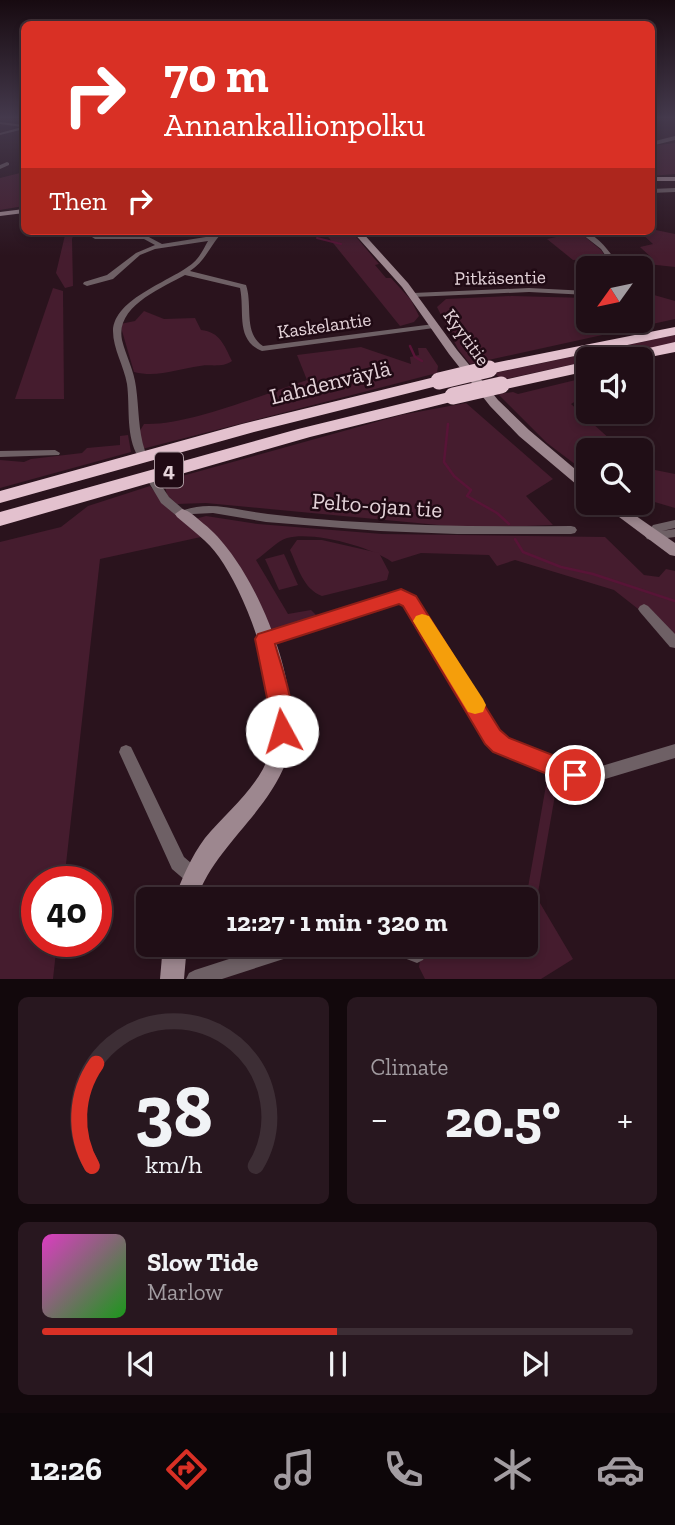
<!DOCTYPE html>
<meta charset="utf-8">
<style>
:root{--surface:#200e16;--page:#28171f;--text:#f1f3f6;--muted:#a29ca1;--line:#3d2e35;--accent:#d93025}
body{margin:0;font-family:"Zilla Slab",serif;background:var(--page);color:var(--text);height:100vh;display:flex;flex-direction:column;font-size:26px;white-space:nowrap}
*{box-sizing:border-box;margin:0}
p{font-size:23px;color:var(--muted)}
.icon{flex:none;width:38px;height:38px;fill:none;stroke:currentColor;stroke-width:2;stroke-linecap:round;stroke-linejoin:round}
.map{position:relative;height:979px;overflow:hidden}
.details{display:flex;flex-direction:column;gap:18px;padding:18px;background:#12080c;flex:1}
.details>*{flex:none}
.banner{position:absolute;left:21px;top:21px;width:634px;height:214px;border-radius:10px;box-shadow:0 4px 10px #0003,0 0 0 2px var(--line);background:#d93025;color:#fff;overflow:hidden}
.needle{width:46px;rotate:237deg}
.buttons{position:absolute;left:576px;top:256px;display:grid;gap:14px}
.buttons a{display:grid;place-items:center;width:77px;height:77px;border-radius:10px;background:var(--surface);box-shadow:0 4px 10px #0003,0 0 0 2px var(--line);font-size:35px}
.speed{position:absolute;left:21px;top:866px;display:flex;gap:14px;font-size:35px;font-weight:700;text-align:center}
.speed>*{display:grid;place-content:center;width:91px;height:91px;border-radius:50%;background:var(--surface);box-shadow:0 4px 10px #0003,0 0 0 2px var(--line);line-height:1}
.speed .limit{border:10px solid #d22;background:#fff;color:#111}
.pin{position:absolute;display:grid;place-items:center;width:60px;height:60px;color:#fff;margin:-30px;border:4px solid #fff;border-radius:50%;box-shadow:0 2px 7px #0007}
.me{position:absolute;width:77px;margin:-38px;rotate:354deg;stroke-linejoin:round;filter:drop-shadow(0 0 5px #0008)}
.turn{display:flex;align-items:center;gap:24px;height:147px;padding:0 28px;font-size:32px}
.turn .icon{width:91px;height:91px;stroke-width:2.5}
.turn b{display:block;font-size:49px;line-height:60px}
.then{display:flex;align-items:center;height:66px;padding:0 28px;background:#0003;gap:14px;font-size:26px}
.big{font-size:52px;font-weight:700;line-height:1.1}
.details .tile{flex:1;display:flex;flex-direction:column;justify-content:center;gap:10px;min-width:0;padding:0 24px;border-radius:10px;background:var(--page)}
.details .dial{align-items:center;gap:0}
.dial svg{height:182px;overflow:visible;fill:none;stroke:var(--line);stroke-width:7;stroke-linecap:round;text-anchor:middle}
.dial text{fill:var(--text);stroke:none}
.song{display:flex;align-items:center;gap:21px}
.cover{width:84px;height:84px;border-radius:10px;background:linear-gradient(135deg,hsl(310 70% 55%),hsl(120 70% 35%))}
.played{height:7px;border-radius:4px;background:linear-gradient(90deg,var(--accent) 50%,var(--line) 50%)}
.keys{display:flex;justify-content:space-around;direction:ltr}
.heat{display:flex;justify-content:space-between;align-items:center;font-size:38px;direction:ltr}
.details .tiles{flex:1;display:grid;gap:18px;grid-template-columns:1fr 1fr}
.tile:last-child{grid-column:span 2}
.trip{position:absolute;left:136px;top:887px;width:402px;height:70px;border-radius:10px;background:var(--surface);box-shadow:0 4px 10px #0003,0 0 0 2px var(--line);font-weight:700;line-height:70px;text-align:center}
.dock{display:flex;height:112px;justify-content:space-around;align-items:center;background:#0d0609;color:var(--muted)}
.dock .icon{width:49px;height:49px}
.dock .on{color:var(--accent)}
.dock b{font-size:32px;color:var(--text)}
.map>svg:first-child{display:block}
</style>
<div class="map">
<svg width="675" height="979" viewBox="0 0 675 979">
<rect width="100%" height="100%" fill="#2a131d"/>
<g fill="#451c2e">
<path d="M675,143v31l-24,2v-30z"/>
<path d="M24,172v34l-24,4v-32z"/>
<path d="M651,229l24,5v33l-46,-5 3,-3 20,-1 -12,-11 13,-3 -14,-13z"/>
<path d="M66,231h9l-3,8 1,47 -8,2 -9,-15z"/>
<path d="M315,231h36l28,33 -4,1 11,13h5l20,22 8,16 -5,6 -14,4 -75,-93z"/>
<path d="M579,232l22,18 6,9 -34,1 -26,-21z"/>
<path d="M641,284l13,11 21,6v18l-205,45 -12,-15 -21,-42 9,-8 66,-3 75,2 1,22h52z"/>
<path d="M53,288l10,3 1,108h-49z"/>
<path d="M144,311l20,8 31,-1 6,12c19,2 23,15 31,31 -9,7 -21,3 -32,5 -23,3 -42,12 -66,6l-14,-48 15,-3z"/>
<path d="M675,335v9l-87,15v2l-87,19 -6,-7z"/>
<path d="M361,347l50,17 -1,-7 9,-2 -1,-7h8l12,18 -1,7 -295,76 -4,-15 6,-10c44,2 120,-30 163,-44l-10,-25z"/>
<path d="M588,377v17l-17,10 51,46h-34v24l-41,-31 -49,-49 15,-2 5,2z"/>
<path d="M466,403l87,76 -27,17 27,29 -83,3 -264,-25 -29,1 -10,-9 -3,-14 237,-66z"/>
<path d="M128,435l3,17 -131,36v-28l24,2 7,-3 51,-6 5,-5 33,-3v-9z"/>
<path d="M640,467l35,7v34l-34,-10z"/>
<path d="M150,486l17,21 34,30 -101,22 -36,323h-27v60h20l-4,37h-53v-437l61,-15 27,-21z"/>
<path d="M206,516l52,8 124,10 223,3 39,38 15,2 7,-8 9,2v67l-61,-48 -99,-30 -18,6 -8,-11 -68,-2 -29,9c-21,-15 -78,-31 -105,-24 -10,3 -22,16 -31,22l32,54 23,-4 8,8 -49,16 -31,-69 -11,-15 -33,-31z"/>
<path d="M297,540h25l57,13 10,19 -2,8 -65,16c-19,-7 -24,-29 -32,-46z"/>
<path d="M284,554l14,31 -19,5 -14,-31z"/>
<path d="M548,774l10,4 -21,120 36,61 -32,20h-116l-6,-12 3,-19 5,-3h100v-45l-13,-1 13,-6z"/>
</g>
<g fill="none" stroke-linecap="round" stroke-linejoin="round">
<path stroke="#581437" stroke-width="2" d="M317,238l24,6"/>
<g stroke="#581437" stroke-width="2.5">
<path d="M410,346l5,11 7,4"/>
<path d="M448,424l-4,38 10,14 17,14 -4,6 30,17 12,11"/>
<path d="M515,539l8,13 38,15 32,7 82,27"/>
</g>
<g fill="#6e6065" fill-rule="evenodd">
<path d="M0,122l24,3v4l-24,6v-2l22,-6 -22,-3z"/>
<path d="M675,136v4l-24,6v-4z"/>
<path d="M7,162l2,1v2l-9,4v-4z"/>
<path d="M675,188v4l-24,1v-4z"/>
<path d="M217,231h7c-13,12 -18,30 -34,40l56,14c7,20 -3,48 17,61l171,-22 4,2 -4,2 -172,23c-27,-11 -17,-39 -22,-63l-55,-13c-23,13 -70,31 -63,65 4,16 12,30 14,47 3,21 2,43 9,64l-1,2h-8c-10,-22 -6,-46 -9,-69 -3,-18 -14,-35 -14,-53 1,-33 59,-50 80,-68 7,-6 11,-15 15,-22l-53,8 -15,6 -27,24 -26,7 -4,-2 1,-2 23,-7 29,-22 19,-8 -11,-6h-49l-3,-2 3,-2h50l17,9 50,-8z"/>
<path d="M578,231c19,0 33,23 43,37h-7l-13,-19z"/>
<path d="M529,288l59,3v4l-59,-3 -116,5 -4,-2 4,-2z"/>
<path d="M55,450l5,3 -1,2 -59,2v-6z"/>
<path d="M153,478l4,1 12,18 15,13c28,-10 55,1 84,4 24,3 49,5 74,7 76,5 153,6 229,5l4,1 2,3 -2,3 -4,1h-114l-77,-3 -114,-9 -53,-9 -20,1 -11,4 -4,-1 -17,-14 -13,-22z"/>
<path d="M675,520v8l-13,3 13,-2v8l-24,3 -4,-1 -2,-3 8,-11z"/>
<path d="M396,591l18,7 62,96 21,38 9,8 79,31 90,-27v14l-90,27 -89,-35 -9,-8 -21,-40 -60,-98 -10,-3 -132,43 -5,-1 -1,-4 1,-4z"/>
<path d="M644,604l4,2 27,28v14l-5,-1 -30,-35 -2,-3 2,-3z"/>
<path d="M126,745l5,2 53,110 14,12 2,6 -2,6 -6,2 -6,-2 -14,-12 -53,-117 2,-5z"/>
<path d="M272,945h36l-3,6 -6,3 -77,25h-36l3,-6 6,-3z"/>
<path d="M383,945h34l6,3 3,6 -3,6 -6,3 -31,-12z"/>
</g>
<g fill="#9d878f" fill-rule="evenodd">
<rect x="651" y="177" width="24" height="4"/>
<path d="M24,209v4l-24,3v-4z"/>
<path d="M352,231h9l47,52 49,67 41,50 31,30 59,50v12l-5,-2 -64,-54 -29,-30 -41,-52 -47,-67z"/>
<path d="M599,502h17l59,41v13l-5,-1z"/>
<path d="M182,509c8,2 15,9 22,15 52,41 105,173 82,238 -20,53 -71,84 -90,138h-22c8,-22 17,-43 31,-62 19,-23 43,-42 58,-69 28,-54 -11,-165 -44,-212 -11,-16 -27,-27 -42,-40l-2,-3z"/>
<path d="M163,945h24l-3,34h-24z"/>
</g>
<g fill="#e3c1ce" fill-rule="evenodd">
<path d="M675,327v8l-186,39 -8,-5 8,-5z"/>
<path d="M675,342v10l-35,7h-29l3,-3z"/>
<path d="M588,361v10l-87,19 -8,-5 2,-3z"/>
<path d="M439,376l8,5 -2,3 -191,48 -254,71v-12l242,-67z"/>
<path d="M453,391l8,5 -2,4 -149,37 -310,89v-14l298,-83z"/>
</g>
<g stroke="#e3c1ce" stroke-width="17">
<path d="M439,381l50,-12"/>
<path d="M453,396l48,-11"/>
</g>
</g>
<linearGradient id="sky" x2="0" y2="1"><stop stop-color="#170a10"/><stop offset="0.46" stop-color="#44394c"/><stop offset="1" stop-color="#44394c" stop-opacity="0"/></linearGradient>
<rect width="675" height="256" fill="url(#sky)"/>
<path fill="#d93025" stroke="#8d1f18" stroke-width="2" d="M401,589l15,7 84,134 9,8 74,29 4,8 -4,7 -8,3 -8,-3 -74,-30 -8,-8 -82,-138 -4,-2 -124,40c6,22 25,72 15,93l-8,3 -7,-3 -20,-98 3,-5z"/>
<path fill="#f59e0b" d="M422,614l7,2 54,83 3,6 -3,7 -8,2 -7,-2 -55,-91 3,-5z"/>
<g text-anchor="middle" stroke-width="5" stroke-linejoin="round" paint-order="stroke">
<g font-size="19" fill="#e4d3d9" stroke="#200a14">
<text transform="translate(500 277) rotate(-1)" y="7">Pitkäsentie</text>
<text transform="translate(324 325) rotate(-8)" y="7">Kaskelantie</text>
<text transform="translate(467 337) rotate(54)" y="7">Kyytitie</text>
</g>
<rect fill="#200a14" stroke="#a9979e" stroke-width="2" x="155" y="452.5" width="28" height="35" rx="5"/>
<g font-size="21" font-weight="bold" fill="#e4d3d9">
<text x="169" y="477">4</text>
</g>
<g font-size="23" fill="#e4d3d9" stroke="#200a14">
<text transform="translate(330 382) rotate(-14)" y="8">Lahdenväylä</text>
<text transform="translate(377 505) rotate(4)" y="8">Pelto-ojan tie</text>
</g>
</g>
</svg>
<div class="buttons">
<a><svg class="needle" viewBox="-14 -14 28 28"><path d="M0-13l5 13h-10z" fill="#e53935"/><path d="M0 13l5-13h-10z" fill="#a29ca1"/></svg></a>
<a><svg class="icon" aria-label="sound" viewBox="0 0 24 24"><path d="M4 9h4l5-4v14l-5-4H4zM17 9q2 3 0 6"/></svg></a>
<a><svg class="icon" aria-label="search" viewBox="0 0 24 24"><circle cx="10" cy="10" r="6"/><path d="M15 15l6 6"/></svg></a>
</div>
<div class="speed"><div class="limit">40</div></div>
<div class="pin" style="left:575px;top:775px;background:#d93025"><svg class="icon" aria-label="arrive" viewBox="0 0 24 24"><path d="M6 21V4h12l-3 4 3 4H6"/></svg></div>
<svg class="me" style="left:282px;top:731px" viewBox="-20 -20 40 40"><circle r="19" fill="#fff"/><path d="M0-13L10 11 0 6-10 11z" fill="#d93025"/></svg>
<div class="trip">12:27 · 1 min · 320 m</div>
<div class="banner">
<div class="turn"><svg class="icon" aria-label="right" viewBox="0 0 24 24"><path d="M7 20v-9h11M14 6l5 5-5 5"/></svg><div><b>70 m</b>Annankallionpolku</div></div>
<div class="then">Then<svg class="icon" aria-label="right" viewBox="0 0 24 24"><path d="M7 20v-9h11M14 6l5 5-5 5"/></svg></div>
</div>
</div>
<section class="details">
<div class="tiles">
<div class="tile dial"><svg viewBox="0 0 100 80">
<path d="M14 69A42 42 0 1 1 86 69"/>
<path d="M14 69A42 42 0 0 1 16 24" stroke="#d93025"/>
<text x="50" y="56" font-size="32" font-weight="700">38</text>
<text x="50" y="72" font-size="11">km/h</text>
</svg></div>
<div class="tile"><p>Climate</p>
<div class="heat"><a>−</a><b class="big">20.5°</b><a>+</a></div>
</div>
<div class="tile">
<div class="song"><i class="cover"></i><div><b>Slow Tide</b><p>Marlow</p></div></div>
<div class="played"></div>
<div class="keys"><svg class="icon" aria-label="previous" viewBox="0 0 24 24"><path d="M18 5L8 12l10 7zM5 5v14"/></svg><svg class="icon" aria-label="pause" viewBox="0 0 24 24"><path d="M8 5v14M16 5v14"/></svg><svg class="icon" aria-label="next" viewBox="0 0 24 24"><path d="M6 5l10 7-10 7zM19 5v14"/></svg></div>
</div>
</div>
</section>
<nav class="dock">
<b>12:26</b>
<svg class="icon on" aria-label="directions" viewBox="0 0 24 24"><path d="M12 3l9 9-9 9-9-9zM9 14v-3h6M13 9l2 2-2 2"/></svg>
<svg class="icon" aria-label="music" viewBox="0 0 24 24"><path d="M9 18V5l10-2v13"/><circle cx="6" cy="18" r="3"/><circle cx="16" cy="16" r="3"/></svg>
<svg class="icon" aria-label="phone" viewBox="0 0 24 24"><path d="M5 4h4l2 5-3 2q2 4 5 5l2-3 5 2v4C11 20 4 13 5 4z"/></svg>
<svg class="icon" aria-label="climate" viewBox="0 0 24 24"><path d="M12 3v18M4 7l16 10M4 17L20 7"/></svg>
<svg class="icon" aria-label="car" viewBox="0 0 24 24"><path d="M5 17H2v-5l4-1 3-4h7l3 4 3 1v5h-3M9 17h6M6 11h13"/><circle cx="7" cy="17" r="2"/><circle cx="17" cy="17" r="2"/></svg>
</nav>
